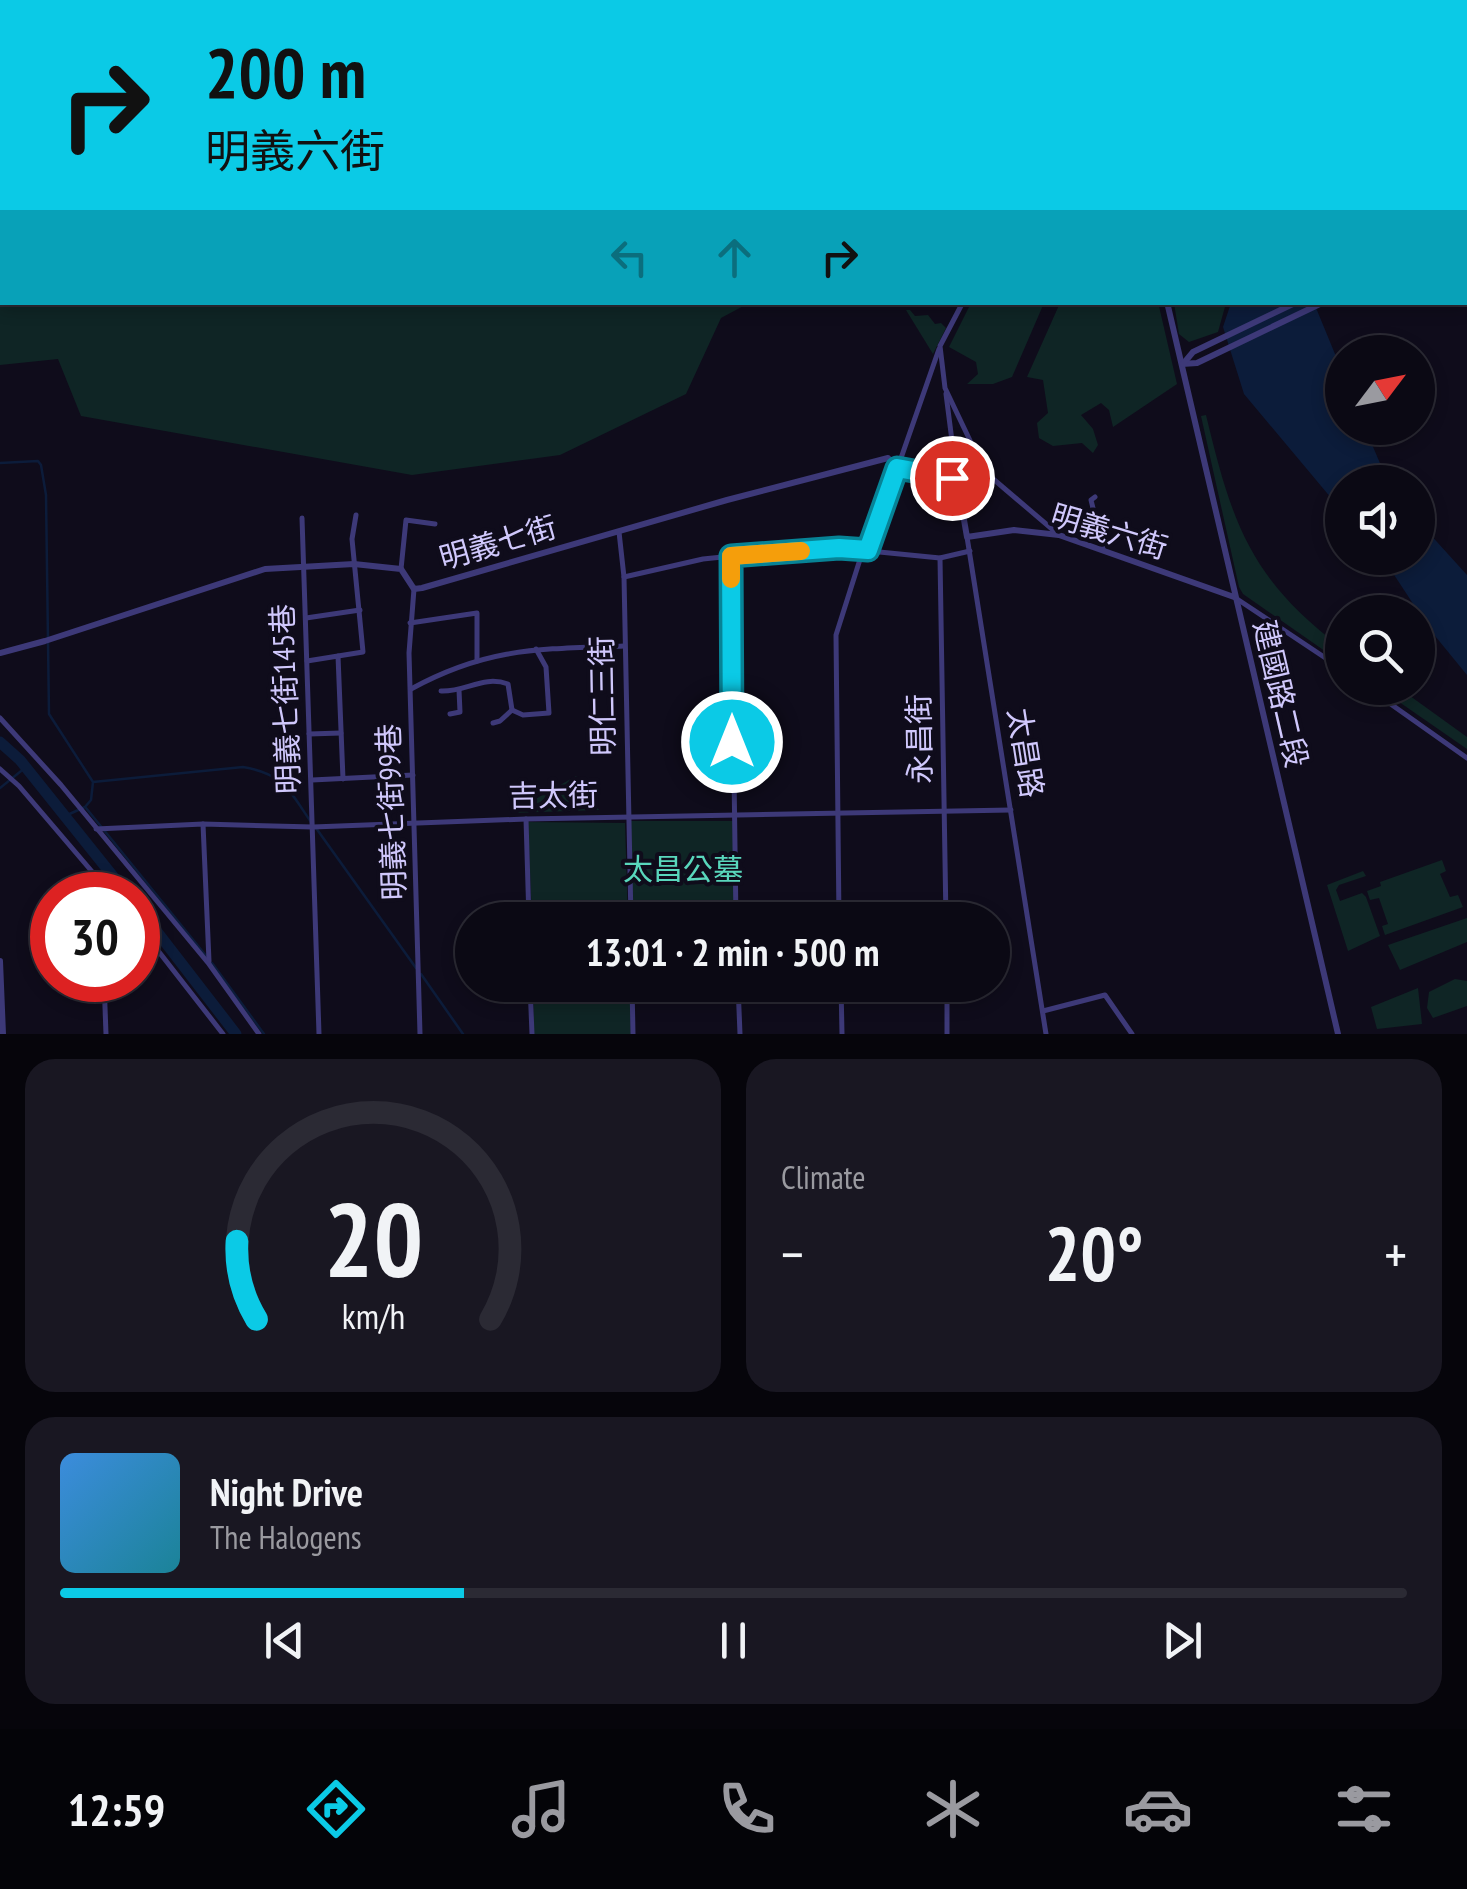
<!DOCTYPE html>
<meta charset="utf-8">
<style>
:root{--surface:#0b0914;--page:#191722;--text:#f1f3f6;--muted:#9a9aa0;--line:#2b2a34;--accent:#0bcae6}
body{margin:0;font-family:"PT Sans Narrow","Noto Sans TC",sans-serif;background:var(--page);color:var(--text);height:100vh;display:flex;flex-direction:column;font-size:38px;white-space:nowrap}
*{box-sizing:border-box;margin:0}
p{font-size:32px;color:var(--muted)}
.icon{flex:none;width:55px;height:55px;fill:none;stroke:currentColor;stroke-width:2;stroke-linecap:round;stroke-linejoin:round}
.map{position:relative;height:1034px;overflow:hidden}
.details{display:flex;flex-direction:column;gap:25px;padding:25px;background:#06050b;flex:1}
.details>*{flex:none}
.hud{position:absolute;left:0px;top:0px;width:1468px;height:305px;box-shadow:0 5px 15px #0003,0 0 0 2px var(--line);background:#0bcae6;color:#111;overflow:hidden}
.needle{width:65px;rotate:58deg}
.controls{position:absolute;left:1325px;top:335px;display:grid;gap:20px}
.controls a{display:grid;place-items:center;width:110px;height:110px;border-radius:50%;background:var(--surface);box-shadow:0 5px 15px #0003,0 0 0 2px var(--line);font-size:50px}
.speed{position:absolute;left:30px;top:872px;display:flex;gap:20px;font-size:50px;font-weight:700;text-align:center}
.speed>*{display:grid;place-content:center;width:130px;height:130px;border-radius:50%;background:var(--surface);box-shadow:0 5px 15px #0003,0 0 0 2px var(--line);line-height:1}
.speed .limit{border:15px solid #d22;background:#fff;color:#111}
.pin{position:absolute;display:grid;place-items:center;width:85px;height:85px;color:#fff;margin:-42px;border:5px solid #fff;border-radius:50%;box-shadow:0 2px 10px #0007}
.me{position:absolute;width:110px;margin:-55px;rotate:0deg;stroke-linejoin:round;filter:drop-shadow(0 0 8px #0008)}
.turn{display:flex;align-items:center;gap:35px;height:210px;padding:0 40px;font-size:45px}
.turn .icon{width:130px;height:130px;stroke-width:2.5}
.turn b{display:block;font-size:70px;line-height:85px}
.lanes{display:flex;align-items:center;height:95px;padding:0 40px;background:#0003;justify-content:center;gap:50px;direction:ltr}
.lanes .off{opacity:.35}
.big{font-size:75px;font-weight:600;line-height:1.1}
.details .card{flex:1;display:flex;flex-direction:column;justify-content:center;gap:15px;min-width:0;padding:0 35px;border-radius:30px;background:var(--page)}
.details .dial{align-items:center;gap:0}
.dial svg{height:260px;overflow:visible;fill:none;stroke:var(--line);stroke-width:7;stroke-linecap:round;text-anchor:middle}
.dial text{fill:var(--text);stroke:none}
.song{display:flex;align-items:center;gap:30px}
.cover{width:120px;height:120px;border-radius:15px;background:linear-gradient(135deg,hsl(210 70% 55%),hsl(190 70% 35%))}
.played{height:10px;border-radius:5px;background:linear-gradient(90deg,var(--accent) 30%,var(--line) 30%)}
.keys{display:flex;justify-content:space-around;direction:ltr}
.heat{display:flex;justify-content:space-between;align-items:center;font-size:55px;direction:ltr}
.details .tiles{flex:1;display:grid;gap:25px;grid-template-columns:1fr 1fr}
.card:last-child{grid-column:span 2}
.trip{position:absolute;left:455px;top:902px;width:555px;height:100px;border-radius:50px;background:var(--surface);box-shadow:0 5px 15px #0003,0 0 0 2px var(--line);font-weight:600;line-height:100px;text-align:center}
.menu{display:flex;height:160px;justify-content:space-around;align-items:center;background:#040408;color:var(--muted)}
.menu .icon{width:70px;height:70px}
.menu .on{color:var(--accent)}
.menu b{font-size:45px;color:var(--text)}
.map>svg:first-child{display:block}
</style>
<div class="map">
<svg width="1467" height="1034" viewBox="0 0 1467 1034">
<rect width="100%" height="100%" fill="#0f0c1b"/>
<g fill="#0f2525">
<path d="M0,0h950l-948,2v300l747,1 -28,15 -35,76 -126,61 -148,20 -331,-59 -23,-57 -58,6z"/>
<path d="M1226,0h203l1,2h-204z"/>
<path d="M1158,302l19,82 -64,43 -4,-17 -8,-7 -20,12 12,14 5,16 -5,8 -11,-10 -29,3 -14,-8 -2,-15 11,-10 -5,-33 -16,-3 33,-74z"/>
<path d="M971,303h73l-32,74 -19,7h-26l11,-10 -2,-12 -27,-15z"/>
<path d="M1174,303h52l-8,29 -29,10 -10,-8z"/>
<path d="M906,310h4l5,6 13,-1 7,9 6,-1 5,5 -13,26z"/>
<path d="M1206,415c26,108 44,164 136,233v15l-99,-69 -4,-7 -38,-171z"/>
<path d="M1379,688h20l68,49v12z"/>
<path d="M576,776l23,34 -88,3z"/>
<path d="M630,821h104l3,99h-104z"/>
<path d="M528,822l97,1 3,97h-96z"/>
<path d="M1442,860l4,11 -6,3 10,23 8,-2 5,12 -78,28 -3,-9 6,-2 -9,-26 -9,2 -3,-9 14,-5 -1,-4z"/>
<path d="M1363,871l3,5 -27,9 -3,5 4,11 22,-8 4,4 14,39 -32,15 -21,-66z"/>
<path d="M1467,918v24l-67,28 -12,-25z"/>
<path d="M1455,979l12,2v25l-34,12 -6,-10 2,-16z"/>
<path d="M533,985h97l1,49h-97z"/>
<path d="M1418,988l4,36 -45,5 -6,-22z"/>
</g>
<g fill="#0c1c3a">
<path d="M1231,303h83l28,68v57h23l23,54h-46v29l-98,-117 -21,-67z"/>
<path d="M1418,521l49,54v100l-36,-44 -48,-73h35z"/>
</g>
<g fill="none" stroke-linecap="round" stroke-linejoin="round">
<g stroke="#0c1c3a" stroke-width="2.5">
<path d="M0,463l38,-2 3,4 5,30 3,219 44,68 -2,18 -6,7 -20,9"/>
<path d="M93,782l150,-15c41,7 46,23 68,55"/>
<path d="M0,788l26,-21"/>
<path d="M86,808l121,149"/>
<path d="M316,828l100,140"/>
<path d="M212,963l52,71"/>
<path d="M421,974l42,60"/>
</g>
<g stroke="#0c1c3a" stroke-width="11">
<path d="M0,742l20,18 108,135"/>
<path d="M138,907l98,127"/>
</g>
<g stroke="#3d3978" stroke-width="5">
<path d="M39,0v2"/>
<path d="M57,0l6,2"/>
<path d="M191,0h4"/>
<path d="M261,0l2,2"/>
<path d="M302,0l2,2"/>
<path d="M323,0h22"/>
<path d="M907,0l1,2"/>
<path d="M927,0l1,2"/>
<path d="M110,2l5,-2"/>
<path d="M990,2l1,-2"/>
<path d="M963,302l-23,44 5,42 40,84 74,63"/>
<path d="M946,394l11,86"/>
<path d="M1095,497l-4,3 12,49"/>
<path d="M302,518l17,516"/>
<path d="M619,532l5,45 7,343"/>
<path d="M967,537l79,497"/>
<path d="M869,550l70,-201"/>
<path d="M731,556l5,364"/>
<path d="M940,558l6,362"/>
<path d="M401,569l5,-49 29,4"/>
<path d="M624,577l79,-18 58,-6 78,-5 101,10 30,-7"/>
<path d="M414,589l-5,64 11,381"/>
<path d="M1237,599l105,70"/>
<path d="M306,618l54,-8"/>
<path d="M410,623l67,-10v48"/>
<path d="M338,656l5,123"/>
<path d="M307,661l56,-9 -11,-113 4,-24"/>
<path d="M1368,688l99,70"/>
<path d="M411,689c77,-42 129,-40 213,-43"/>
<path d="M441,691c25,1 42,-16 67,-7l4,26"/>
<path d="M450,714l10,-2 -1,-22"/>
<path d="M0,718l61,67 148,179 50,70"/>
<path d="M493,723l7,-2 12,-11 11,5 26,-2 -3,-46 -10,-18"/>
<path d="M309,734l32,-1"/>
<path d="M0,769l19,17 93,109"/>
<path d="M312,780l101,-5"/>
<path d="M526,819l3,101"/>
<path d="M203,824l6,137"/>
<path d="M96,829l107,-5 110,3 213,-8 485,-9"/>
<path d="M839,920l-3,-285 27,-85"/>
<path d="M138,925l85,109"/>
<path d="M104,980l2,54"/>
<path d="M530,985l2,49"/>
<path d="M632,985l1,49"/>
<path d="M738,985l2,49"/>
<path d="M841,985l1,49"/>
<path d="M947,985v49"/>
<path d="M1043,1011l62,-16 27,39"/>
</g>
<g stroke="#3d3978" stroke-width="6">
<path d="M1092,0l1,2"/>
<path d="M1465,222l2,-2"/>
<path d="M1167,302l171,732"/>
<path d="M1182,364l15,-1 127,-61"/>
<path d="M1183,364l10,-12 104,-50"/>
<path d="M0,653l45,-12 220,-72 89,-5 47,5 13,20 8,-1 305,-88 161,-42 9,10 60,12 10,57 47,-7 45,5 175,62"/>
<path d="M0,961l3,73"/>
</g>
</g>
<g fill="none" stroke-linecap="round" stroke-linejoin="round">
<g stroke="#078396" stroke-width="25">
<path id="route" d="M732,742l-1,-186 108,-8 29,2 29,-82 55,10"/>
</g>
<use href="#route" stroke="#0bcae6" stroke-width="18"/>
<path stroke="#f59e0b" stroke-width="18" d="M731,579v-23l70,-5"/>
</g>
<g text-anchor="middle" stroke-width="8" stroke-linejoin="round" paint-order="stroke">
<g font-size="30" fill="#d0c8fc" stroke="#0f0c1b">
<text transform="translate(1109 532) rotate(17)" y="10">明義六街</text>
<text transform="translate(498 543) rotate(-16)" y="10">明義七街</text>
<text transform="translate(1280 694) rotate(77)" y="10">建國路二段</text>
<text transform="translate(603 696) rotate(-91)" y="10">明仁三街</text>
<text transform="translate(286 699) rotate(-92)" y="10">明義七街145巷</text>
<text transform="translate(920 739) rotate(-91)" y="10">永昌街</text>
<text transform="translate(1025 753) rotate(81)" y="10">太昌路</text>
<text transform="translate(553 796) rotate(-1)" y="10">吉太街</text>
<text transform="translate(392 812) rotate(-92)" y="10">明義七街99巷</text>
</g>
<g font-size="30" fill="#59d7bc" stroke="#0f0c1b">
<text x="683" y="880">太昌公墓</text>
</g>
</g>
</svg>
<div class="controls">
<a><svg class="needle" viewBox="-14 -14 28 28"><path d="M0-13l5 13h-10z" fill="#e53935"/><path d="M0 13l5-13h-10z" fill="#9a9aa0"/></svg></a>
<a><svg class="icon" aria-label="sound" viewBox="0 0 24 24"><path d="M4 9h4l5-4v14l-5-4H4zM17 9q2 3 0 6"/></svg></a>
<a><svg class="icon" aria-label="search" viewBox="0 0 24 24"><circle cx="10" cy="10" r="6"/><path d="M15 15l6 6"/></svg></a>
</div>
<div class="speed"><div class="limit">30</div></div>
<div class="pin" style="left:952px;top:478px;background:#d93025"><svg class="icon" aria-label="arrive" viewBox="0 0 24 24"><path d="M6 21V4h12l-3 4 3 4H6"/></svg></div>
<svg class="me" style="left:732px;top:742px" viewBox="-20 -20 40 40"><circle r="17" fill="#0bcae6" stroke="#fff" stroke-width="3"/><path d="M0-11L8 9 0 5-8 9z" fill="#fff"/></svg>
<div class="trip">13:01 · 2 min · 500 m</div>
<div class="hud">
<div class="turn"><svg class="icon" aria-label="right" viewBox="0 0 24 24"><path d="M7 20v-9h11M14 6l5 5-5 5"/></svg><div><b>200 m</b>明義六街</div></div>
<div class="lanes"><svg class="icon off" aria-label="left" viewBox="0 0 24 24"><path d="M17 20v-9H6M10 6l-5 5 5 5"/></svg><svg class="icon off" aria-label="ahead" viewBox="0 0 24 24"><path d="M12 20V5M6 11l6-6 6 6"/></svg><svg class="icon" aria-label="right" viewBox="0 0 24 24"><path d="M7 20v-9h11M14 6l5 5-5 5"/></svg></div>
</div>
</div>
<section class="details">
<div class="tiles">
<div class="card dial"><svg viewBox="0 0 100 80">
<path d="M14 69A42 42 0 1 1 86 69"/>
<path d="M14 69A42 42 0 0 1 8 45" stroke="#0bcae6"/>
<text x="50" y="56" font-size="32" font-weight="700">20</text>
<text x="50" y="72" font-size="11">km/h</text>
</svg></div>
<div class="card"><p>Climate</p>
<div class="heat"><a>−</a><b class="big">20°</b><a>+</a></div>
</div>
<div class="card">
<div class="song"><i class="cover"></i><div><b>Night Drive</b><p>The Halogens</p></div></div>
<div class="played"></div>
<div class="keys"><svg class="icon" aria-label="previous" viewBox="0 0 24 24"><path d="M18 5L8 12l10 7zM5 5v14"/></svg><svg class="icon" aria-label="pause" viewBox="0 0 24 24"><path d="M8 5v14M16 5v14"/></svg><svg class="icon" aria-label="next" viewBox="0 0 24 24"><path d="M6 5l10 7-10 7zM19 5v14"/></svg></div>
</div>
</div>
</section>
<nav class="menu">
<b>12:59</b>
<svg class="icon on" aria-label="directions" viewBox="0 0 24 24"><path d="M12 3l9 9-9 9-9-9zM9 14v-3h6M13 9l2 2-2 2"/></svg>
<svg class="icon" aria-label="music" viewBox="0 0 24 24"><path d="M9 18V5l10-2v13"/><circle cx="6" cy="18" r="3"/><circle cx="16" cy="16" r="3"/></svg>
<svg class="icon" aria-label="phone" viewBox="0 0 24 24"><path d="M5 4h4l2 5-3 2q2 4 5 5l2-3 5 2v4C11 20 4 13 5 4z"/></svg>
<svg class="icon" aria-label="climate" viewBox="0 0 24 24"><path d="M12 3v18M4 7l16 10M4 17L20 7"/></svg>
<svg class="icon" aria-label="car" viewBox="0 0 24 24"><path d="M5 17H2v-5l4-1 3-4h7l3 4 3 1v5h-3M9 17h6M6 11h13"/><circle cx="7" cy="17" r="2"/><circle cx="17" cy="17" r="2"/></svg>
<svg class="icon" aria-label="filters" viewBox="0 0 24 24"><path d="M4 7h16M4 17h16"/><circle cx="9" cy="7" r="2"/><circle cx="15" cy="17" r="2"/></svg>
</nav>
